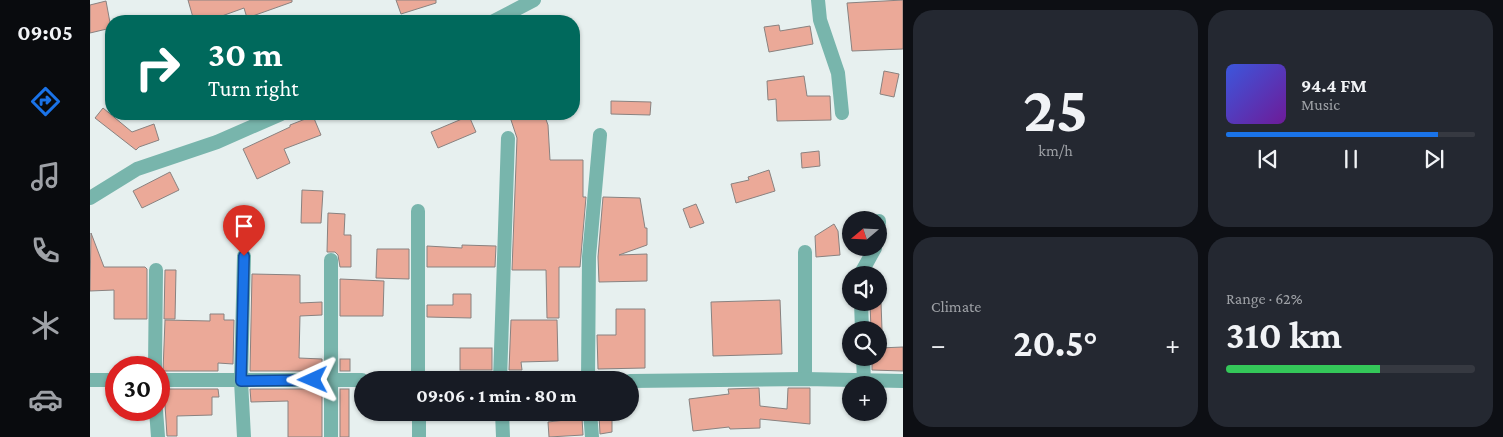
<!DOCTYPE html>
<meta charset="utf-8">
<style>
:root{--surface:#171b24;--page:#242831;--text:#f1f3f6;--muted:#9ea1a6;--line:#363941;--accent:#1a73e8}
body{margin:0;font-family:"Crimson Pro",serif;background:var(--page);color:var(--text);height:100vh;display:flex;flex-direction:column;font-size:19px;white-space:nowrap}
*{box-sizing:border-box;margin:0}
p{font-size:16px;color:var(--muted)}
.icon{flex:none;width:28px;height:28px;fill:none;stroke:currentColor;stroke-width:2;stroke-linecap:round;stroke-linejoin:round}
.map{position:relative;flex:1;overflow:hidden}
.sheet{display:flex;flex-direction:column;gap:10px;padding:10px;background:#0d0f14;width:600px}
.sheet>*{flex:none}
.top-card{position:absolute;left:15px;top:15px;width:475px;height:105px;border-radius:20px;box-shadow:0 1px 4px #0004;background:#00695c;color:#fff;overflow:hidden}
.needle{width:32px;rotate:251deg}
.tools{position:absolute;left:752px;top:211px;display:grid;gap:10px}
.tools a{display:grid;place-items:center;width:45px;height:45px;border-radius:50%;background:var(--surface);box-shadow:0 1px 4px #0004;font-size:25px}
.speed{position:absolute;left:15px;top:356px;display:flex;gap:10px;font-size:25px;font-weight:700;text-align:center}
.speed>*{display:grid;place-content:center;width:65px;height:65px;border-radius:50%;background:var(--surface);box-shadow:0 1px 4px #0004;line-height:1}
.speed .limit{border:8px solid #d22;background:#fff;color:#111}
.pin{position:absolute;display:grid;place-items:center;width:42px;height:42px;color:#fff;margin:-51px -21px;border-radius:50% 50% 50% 0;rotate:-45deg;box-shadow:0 0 5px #0007}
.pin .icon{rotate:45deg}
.me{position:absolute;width:55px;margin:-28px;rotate:269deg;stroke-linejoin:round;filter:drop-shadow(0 0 4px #0008)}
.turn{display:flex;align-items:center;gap:18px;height:105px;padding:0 20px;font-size:22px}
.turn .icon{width:65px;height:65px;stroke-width:2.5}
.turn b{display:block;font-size:35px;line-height:42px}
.big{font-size:38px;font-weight:700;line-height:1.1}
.sheet .card{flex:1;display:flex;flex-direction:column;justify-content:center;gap:8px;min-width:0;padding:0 18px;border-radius:20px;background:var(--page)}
.sheet .dial{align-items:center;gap:0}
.dial b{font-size:65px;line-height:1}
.song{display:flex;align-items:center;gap:15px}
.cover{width:60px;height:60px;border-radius:8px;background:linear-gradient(135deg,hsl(230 70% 55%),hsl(280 70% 35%))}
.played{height:5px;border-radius:2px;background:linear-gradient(90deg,var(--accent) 85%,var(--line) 85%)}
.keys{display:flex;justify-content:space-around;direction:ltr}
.heat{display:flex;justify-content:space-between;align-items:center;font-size:28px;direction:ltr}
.charge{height:8px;border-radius:4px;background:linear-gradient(90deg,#34c759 62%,var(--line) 0)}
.sheet .tiles{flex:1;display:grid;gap:10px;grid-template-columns:repeat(2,1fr)}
.trip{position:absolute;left:264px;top:371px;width:285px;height:50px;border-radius:25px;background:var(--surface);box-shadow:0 1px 4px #0004;font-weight:700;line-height:50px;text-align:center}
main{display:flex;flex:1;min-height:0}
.menu{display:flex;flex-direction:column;width:90px;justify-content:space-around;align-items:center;background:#090b0e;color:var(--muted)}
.menu .icon{width:35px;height:35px}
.menu .current{color:var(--accent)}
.menu b{font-size:22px;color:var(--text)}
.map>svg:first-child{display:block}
</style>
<main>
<nav class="menu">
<b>09:05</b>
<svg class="icon current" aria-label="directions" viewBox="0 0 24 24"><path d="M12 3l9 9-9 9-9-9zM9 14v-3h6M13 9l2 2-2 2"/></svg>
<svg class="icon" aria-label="music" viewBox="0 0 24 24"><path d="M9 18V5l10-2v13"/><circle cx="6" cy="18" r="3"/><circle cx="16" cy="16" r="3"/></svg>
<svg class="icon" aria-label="phone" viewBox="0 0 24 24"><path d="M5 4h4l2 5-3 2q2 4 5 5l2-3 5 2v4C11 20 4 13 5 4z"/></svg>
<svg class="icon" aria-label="climate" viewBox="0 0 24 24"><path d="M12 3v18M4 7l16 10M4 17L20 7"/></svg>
<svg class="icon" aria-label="car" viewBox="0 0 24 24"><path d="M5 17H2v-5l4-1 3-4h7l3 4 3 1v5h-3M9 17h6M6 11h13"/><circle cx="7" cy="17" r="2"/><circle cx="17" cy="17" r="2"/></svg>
</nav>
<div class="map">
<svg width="813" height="437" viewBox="0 0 813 437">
<rect width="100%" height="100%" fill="#e7f0ef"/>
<g fill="#eba998" stroke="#898280">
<path d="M98,0h104v2l-45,16 -3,-10 -36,13h-14z"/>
<path d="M306,0h40v3l-35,11z"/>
<path d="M813,0v49l-51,2 -5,-48z"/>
<path d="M16,1l5,27 -21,5v-28z"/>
<path d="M689,25l1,6 30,-5 3,18 -44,8 -5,-25z"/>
<path d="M794,71l15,3 -5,23 -14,-3z"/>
<path d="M714,76l3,20h23l1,24 -54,1 -1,-22 -8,1 -1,-19z"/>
<path d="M521,101l40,1 -1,13 -39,-1z"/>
<path d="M13,108l29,24 22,-8 5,16 -20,7 -3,3 -41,-32z"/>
<path d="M419,114h35l4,11 2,35h33v37h3l-6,70h-21v51h-12l-1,-48h-34l5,-132z"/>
<path d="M223,116l8,19 -37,14 6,14 -33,16 -14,-30 47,-22v-2z"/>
<path d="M379,116l7,16 -38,16 -7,-16z"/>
<path d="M729,151l1,15 -18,2 -1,-15z"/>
<path d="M679,170l6,21 -39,12 -5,-19 18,-4 -1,-3z"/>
<path d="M80,172l9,18 -37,18 -9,-17z"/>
<path d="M212,190l21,1 -2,32h-20z"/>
<path d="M513,197l37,1 5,30h2v17l-28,10 28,-1v27l-48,1 -1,-25z"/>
<path d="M606,204l8,19 -14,5 -7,-19z"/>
<path d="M238,213l17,1 -1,21h7v32h-11l-2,-12 -3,-3h-8z"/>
<path d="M744,224l4,7 2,24 -24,2 -1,-21z"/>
<path d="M1,233l13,34h41l2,2v50h-33v-29l-24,1z"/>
<path d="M372,245l34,1 -1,21h-68v-21l35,2z"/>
<path d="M287,249h32v30l-33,-1z"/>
<path d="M75,270h11l-1,49h-11z"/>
<path d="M162,274l48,1v28l22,-1v13l-22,1 -1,42 23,1v12h-72z"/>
<path d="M250,279l44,2 -1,35h-43z"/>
<path d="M363,294h18v24l-44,-1v-12h26z"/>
<path d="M690,300l2,54 -69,2 -2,-54z"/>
<path d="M780,302h11l1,28h-11z"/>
<path d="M526,309h29v59l-47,1 -1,-34h19z"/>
<path d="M120,314h14v6h10l-1,44 -15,-1v8h-55l2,-51 45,1z"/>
<path d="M421,320h46l1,41 -37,1 1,8h-13z"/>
<path d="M813,347v24l-31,-1v-12h7v-10z"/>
<rect x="370" y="348" width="32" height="22"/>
<rect x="250" y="359" width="10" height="12"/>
<path d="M669,388l1,18 27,3 1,-21h22v36l-50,-5v9l-30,1 -1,-2 -36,4 -4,-32 40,-5 -1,-5z"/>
<path d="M74,389h54l1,8h-7v18l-35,1v20h-10z"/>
<path d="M160,389h72v48h-34v-36l-37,1z"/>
<rect x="250" y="389" width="9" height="48"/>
<path d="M522,414v18l-12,2 -1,-19z"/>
<path d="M492,418l1,17 -34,2 -1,-15z"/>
</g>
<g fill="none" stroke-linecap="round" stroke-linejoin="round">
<g stroke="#78b5ac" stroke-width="14">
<path d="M728,0l2,20 18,53 4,40"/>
<path d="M404,21l40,-21"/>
<path d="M0,198l47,-29 80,-27 64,-28"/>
<path d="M328,211v169"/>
<path d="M789,223v-2"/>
<path d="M715,252v127"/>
<path d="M241,260v177"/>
<path d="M770,275l15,-27"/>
<path d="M771,302l1,28"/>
<path d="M773,358l1,22"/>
<path d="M65,368l1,-98"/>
<path d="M0,380h26"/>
<path d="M69,380h203"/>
<path d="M392,380h31"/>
<path d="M410,380l8,-242"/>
<path d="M498,380l1,-123 11,-122"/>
<path d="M540,381l175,-2 98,2"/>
<path d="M66,410l2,27"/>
<path d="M329,412v25"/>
<path d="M412,412l1,25"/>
<path d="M500,412l2,25"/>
<path d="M154,437l-3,-56 3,-125"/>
</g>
</g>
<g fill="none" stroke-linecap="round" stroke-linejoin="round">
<g stroke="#114b97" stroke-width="12">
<path id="route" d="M154,256l-3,125 72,-1"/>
</g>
<use href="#route" stroke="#1a73e8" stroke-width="9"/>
</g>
</svg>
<div class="tools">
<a><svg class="needle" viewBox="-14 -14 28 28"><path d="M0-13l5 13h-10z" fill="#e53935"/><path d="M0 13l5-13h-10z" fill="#9ea1a6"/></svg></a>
<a><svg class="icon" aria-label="sound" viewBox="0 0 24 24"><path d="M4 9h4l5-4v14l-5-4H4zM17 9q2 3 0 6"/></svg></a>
<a><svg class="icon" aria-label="search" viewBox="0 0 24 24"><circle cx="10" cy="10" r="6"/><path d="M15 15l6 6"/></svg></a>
<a>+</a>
</div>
<div class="speed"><div class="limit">30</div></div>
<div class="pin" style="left:154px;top:256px;background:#d93025"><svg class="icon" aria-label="arrive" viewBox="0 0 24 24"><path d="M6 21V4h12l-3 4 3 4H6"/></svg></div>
<svg class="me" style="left:223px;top:380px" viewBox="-20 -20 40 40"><path d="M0-17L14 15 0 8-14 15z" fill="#1a73e8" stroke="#fff" stroke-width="4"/></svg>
<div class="trip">09:06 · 1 min · 80 m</div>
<div class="top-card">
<div class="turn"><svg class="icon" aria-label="right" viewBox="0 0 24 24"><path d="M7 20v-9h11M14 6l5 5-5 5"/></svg><div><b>30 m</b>Turn right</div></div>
</div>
</div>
<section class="sheet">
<div class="tiles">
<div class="card dial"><b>25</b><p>km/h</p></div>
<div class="card">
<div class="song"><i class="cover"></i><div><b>94.4 FM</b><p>Music</p></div></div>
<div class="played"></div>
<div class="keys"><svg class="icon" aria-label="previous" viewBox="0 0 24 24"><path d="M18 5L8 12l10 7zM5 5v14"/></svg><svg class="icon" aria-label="pause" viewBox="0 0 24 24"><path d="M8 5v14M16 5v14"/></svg><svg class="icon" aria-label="next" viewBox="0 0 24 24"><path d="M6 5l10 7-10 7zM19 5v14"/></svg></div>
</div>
<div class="card"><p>Climate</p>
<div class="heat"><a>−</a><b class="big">20.5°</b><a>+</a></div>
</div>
<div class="card"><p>Range · 62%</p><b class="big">310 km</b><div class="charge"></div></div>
</div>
</section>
</main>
